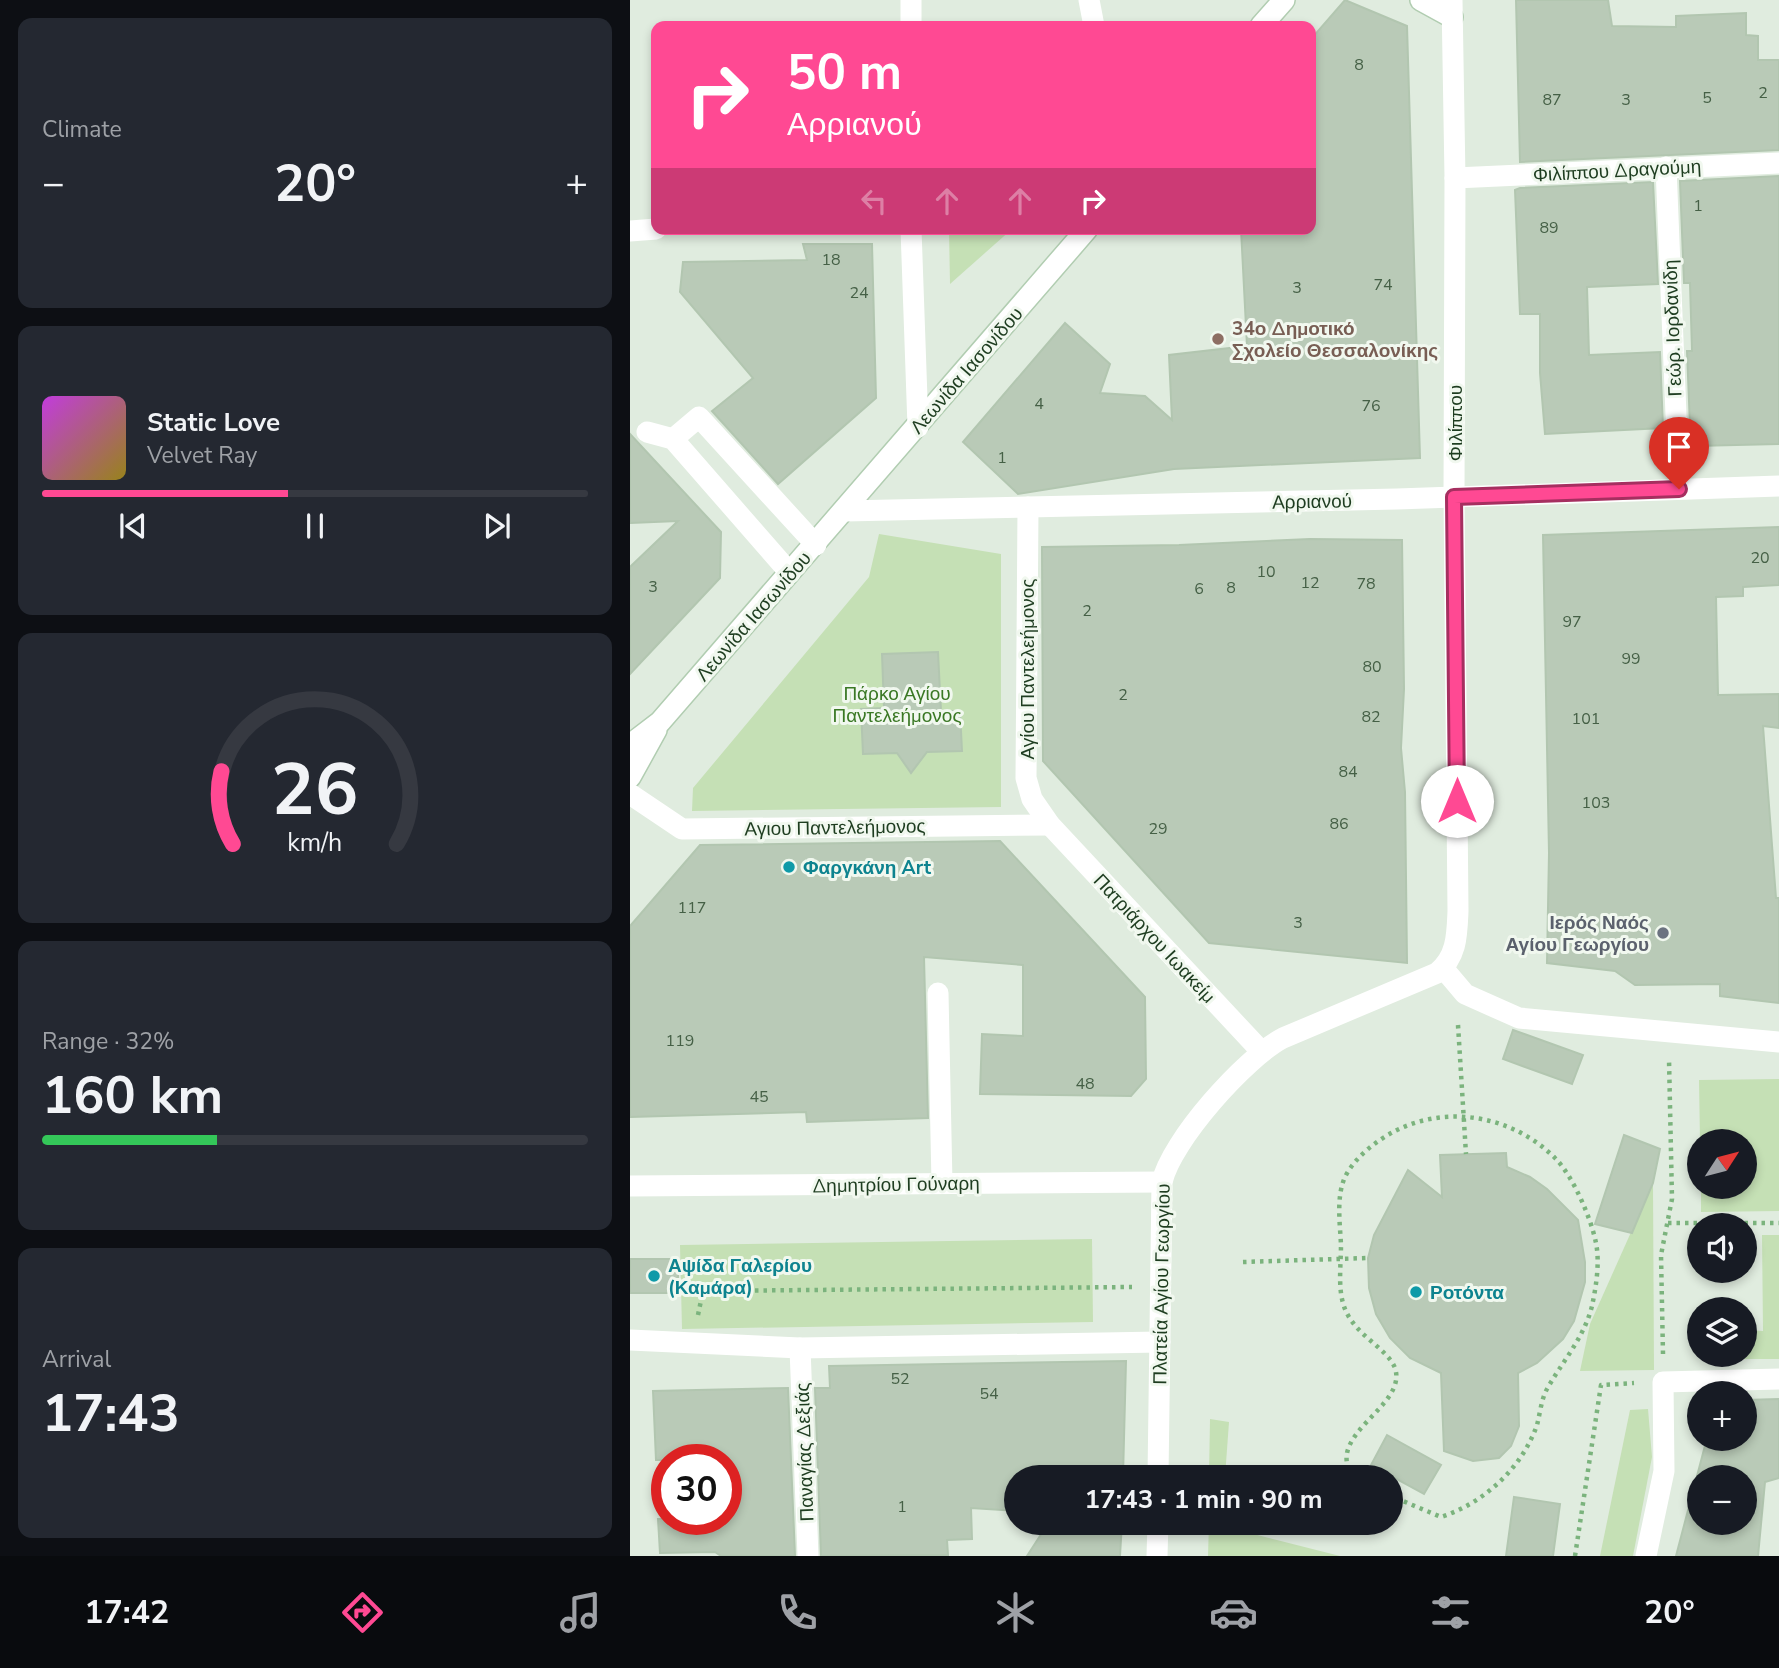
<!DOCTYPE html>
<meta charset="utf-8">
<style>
:root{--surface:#171b24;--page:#242831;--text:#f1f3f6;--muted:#9ea1a6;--line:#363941;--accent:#ff4993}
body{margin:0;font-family:"Nunito Sans",sans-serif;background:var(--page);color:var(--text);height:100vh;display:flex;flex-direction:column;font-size:26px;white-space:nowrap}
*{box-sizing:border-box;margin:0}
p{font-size:23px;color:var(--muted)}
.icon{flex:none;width:38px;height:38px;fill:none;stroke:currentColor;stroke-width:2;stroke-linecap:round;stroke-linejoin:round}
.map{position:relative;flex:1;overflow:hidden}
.panel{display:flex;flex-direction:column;gap:18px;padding:18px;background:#0d0f14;width:630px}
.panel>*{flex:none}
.top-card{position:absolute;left:21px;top:21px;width:665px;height:214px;border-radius:14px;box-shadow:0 4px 10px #0003;background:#ff4993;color:#fff;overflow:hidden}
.needle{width:46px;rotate:54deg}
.buttons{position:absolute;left:1057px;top:1129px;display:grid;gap:14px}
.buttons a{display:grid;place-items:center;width:70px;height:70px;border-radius:50%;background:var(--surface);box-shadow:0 4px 10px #0003;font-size:35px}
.speed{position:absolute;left:21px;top:1444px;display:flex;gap:14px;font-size:35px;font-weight:700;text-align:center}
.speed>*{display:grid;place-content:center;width:91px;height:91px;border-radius:50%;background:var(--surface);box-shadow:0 4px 10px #0003;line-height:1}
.speed .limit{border:10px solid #d22;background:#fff;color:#111}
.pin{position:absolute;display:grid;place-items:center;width:60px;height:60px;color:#fff;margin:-72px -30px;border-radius:50% 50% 50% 0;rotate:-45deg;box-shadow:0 0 7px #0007}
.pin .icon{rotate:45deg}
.me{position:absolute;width:77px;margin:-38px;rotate:0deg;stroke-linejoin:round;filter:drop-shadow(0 0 5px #0008)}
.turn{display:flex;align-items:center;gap:24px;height:147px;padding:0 21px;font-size:32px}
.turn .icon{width:91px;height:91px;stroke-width:2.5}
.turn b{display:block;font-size:49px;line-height:60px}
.lanes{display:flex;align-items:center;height:66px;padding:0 21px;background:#0003;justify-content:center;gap:35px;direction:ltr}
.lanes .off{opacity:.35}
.big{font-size:52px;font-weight:700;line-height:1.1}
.panel .widget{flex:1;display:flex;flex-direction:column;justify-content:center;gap:10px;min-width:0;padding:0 24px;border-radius:14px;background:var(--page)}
.panel .dial{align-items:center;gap:0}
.dial svg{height:182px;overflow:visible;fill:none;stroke:var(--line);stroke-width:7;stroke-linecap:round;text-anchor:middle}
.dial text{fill:var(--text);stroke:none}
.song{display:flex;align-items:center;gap:21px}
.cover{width:84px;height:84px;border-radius:10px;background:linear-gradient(135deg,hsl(290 70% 55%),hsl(50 70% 35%))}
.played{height:7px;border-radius:4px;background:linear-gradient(90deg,var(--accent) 45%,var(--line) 45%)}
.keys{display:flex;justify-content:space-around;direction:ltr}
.heat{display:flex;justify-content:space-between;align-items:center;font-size:38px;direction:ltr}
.charge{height:10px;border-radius:5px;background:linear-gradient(90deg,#34c759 32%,var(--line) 0)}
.trip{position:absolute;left:374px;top:1465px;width:399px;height:70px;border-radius:35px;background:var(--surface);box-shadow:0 4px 10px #0003;font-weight:700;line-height:70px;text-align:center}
.tabs{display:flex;height:112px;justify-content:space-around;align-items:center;background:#090b0e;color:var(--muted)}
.tabs .icon{width:49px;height:49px}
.tabs .selected{color:var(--accent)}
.tabs b{font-size:32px;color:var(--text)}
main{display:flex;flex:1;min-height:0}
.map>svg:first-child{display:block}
</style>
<main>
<section class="panel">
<div class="widget"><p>Climate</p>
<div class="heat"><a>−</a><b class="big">20°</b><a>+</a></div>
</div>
<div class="widget">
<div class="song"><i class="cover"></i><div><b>Static Love</b><p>Velvet Ray</p></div></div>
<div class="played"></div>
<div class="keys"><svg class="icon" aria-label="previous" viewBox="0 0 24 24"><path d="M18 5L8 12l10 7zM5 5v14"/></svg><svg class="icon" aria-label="pause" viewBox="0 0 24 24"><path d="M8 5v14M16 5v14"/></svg><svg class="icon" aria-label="next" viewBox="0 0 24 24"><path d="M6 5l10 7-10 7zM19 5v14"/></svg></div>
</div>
<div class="widget dial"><svg viewBox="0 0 100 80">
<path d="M14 69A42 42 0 1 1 86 69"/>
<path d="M14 69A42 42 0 0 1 9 37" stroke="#ff4993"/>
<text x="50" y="56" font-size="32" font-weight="700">26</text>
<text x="50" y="72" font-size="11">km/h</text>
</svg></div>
<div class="widget"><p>Range · 32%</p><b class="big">160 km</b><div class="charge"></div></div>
<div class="widget"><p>Arrival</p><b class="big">17:43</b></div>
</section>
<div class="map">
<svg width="1149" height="1556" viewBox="0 0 1149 1556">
<rect width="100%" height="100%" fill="#e0ecdf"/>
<g fill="#c5e0b5">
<path d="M319,229h63l-62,55z"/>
<path d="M249,534l122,20v253l-309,4 1,-23 176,-211z"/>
<path d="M1149,1079v132l-78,1v-25l44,-1v-45h-45l-1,-61z"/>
<path d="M1023,1183l1,187 -74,1 10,-47z"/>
<path d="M1132,1235h17v124h-77v-4l43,-1v-24l18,1z"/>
<path d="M462,1239l1,83 -411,7 -2,-84z"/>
<path d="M1018,1409l4,48 -19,99h-33l30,-146z"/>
<path d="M580,1419l19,3 -4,55h-16z"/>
<path d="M579,1522l13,1v3l118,30h-132z"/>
</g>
<g fill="#b9cab7" stroke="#b2c6b0" stroke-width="2" fill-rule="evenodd">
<path d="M715,0l62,26 13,432 -246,11 -156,25 -55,-52 102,-119 45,41 -10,29 45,3 27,24 -3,-65 78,-9 -6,-117h70v-190z"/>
<path d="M886,0h92l4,26 64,1v-11l70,-3v22l12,1v24h21v90l-259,12z"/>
<path d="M1149,176v268l-84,2v-20h-5l-3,-75h5l-2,-68h-6l-4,-102z"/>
<path d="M1023,182l5,102 -71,3 2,68 71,-3 3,76 -118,6 -5,-61v-59h-20l-5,-124 5,-2z"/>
<path d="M173,244h69l4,154 -98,86 -66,-73 41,-33 -73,-86 3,-30 124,-2z"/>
<path d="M0,434l91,98 -1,46 -90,96v-107l48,-46 -48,2z"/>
<path d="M1149,527v58l-36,2v9l-27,1 2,98 61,-1v34l-16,-2 13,172h3v105l-59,-7v-12l-85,1 -20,-14 -68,-8 2,-110 -6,-318z"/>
<path d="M680,539l92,1 2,149 -3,59 4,44 2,171 -198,-20 -166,-182 -1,-214 137,-2z"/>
<path d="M308,652l3,59h19l2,40 -35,1 -16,21 -14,-20 -34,1 -2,-45 23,-1 -2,-54z"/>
<path d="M370,841l145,156 1,82 -15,17 -151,-2 2,-60 41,2v-71l-99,-8 4,161 -121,4 -1,-10 -176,5v-191l70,-81z"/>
<path d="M883,1030l70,25 -11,29 -69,-25z"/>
<path d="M994,1135l36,14 -7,34 -21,50 -37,-9z"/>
<path d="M876,1153l1,14 23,10 17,12 31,31 7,42v20l-11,39 -11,18 -26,24 -19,10 1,53 -8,20 -12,12 -26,3 -29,-10 -3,-78 -31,-15 -20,-20 -14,-24 -7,-26 -1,-30 6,-23 34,-65 34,27 -2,-42z"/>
<rect x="0" y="1259" width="48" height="34"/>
<path d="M496,1361l-3,116h-106v34l-46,-3 1,31 -25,1 1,15 -127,1 -6,-168h15l-1,-22z"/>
<path d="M158,1388l7,168h-74l-6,-4 -55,1 -2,-34h68v-59h-70l-3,-69z"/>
<path d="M1149,1399v79l-14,4 -7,74h-82l31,-118h38v-38zM1069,1477h46v45h-46z"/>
<path d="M757,1435l54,30 -17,29 -53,-29z"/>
<path d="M884,1497l46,7 -7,52h-47z"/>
<path d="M419,1522h73l-2,34h-93z"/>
</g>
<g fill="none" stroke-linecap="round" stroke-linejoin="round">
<g stroke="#b1cdb1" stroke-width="24">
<g id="secondary">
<path d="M791,0l31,17"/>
<path d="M631,26l23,-26"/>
<path d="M0,745l30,-23 427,-493"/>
<path d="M0,777l26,-47"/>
</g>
</g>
<g stroke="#7bb37d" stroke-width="4.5" stroke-dasharray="3.5 5" stroke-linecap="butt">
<path d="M828,1025l8,129"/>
<path d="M1038,1223h111"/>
<path d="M613,1262l125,-4"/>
<path d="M68,1315l5,-24 429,-4"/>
<path d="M1033,1354l-2,-99 11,-56 -3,-140"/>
<path d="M723,1477c-30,-43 55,-70 42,-109 -8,-21 -44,-34 -52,-65 -5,-17 -2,-40 -2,-58 -1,-22 -5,-48 4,-68 10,-20 31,-36 50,-46 53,-27 118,-15 160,27 18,18 36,60 41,85 4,20 0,44 -4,63 -8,32 -30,56 -45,83 -6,11 -7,25 -10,36 -15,43 -53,78 -96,92l-50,-21"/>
<path d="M945,1556l26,-171 33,-2"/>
</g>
<g stroke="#fff" stroke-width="21">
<path d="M459,0l5,26"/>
<path d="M281,26v-26"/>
<path d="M1036,167l13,322"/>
<path d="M825,178l324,-15"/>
<path d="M281,229l7,198"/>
<path d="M0,231l26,-2"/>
<path d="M17,432l26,7 117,134"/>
<path d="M43,439l26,-22 117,128"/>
<path d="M398,507l-2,271 6,21 18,26 211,226"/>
<path d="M215,511l552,-12 382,-13"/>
<path d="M0,794l52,35 368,-4"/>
<path d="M813,968l22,26 54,24 260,24"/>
<path d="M308,993l4,190"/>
<path d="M0,1186l532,-4"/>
<path d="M0,1340l170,8 360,-6"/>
<path d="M170,1348l8,208"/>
<path d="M528,1477l4,-295c9,-41 83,-124 121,-144l154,-65c20,-16 20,-38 21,-62l-4,-414 1,-319 -3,-178"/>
<path d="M527,1556l1,-34"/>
<path d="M1016,1556l18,-85 -1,-89 116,-3"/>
</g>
<use href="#secondary" stroke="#fff" stroke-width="21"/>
</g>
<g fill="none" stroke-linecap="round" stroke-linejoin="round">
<g stroke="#a62f60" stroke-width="18">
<path id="route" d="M827,801l-3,-304 225,-8"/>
</g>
<use href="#route" stroke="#ff4993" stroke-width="12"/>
</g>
<circle fill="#8d6e63" stroke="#f1f8ef" stroke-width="2.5" cx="588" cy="339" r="7"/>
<g fill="#0f9aa8" stroke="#f1f8ef" stroke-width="2.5">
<circle cx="159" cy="867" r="7"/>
<circle cx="24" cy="1276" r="7"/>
<circle cx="786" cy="1292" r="7"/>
</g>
<circle fill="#6b7280" stroke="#f1f8ef" stroke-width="2.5" cx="1033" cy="933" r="7"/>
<g text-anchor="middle" stroke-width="6" stroke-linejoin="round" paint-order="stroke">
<g font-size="16" fill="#456046">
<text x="729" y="70">8</text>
<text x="1133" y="98">2</text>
<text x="1077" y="103">5</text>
<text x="922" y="105">87</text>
<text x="996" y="105">3</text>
<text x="1068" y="211">1</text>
<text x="919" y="233">89</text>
<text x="201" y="265">18</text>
<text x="753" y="290">74</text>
<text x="667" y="293">3</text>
<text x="229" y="298">24</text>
<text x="409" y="409">4</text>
<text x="741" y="411">76</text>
<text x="372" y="463">1</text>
<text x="1130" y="563">20</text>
<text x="636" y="577">10</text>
<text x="680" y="588">12</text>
<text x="736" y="589">78</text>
<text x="23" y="592">3</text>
<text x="601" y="593">8</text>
<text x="569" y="594">6</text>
<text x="457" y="616">2</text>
<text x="942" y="627">97</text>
<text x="1001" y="664">99</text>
<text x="742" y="672">80</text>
<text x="493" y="700">2</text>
<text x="741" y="722">82</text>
<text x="956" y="724">101</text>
<text x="718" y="777">84</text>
<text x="966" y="808">103</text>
<text x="709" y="829">86</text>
<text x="528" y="834">29</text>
<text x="62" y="913">117</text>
<text x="668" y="928">3</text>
<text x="50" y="1046">119</text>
<text x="455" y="1089">48</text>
<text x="129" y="1102">45</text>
<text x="270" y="1384">52</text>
<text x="359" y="1399">54</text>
<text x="272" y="1512">1</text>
</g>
<g font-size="19" fill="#1e3d20" stroke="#f1f8ef">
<text transform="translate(987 170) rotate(-3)" y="7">Φιλίππου Δραγούμη</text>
<text transform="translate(1042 328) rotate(-92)" y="7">Γεώρ. Ιορδανίδη</text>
<text transform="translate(336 370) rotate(-49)" y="7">Λεωνίδα Ιασονίδου</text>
<text transform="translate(825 423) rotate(-90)" y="7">Φιλίππου</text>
<text transform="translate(682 501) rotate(-1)" y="7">Αρριανού</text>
<text transform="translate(123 616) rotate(-49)" y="7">Λεωνίδα Ιασωνίδου</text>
<text transform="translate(397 669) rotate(-90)" y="7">Αγίου Παντελεήμονος</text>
<text transform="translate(205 827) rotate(-1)" y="7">Αγιου Παντελεήμονος</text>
<text transform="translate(525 938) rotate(47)" y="7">Πατριάρχου Ιωακείμ</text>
<text transform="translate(266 1184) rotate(-1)" y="7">Δημητρίου Γούναρη</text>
<text transform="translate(531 1284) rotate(-89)" y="7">Πλατεία Αγίου Γεωργίου</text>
<text transform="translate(174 1452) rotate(-92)" y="7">Παναγίας Δεξιάς</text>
</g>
<g font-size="19" font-weight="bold" fill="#785e54" stroke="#f1f8ef" text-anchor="start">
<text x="602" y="335">34ο Δημοτικό<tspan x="602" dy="22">Σχολείο Θεσσαλονίκης</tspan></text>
</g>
<g font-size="19" fill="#3a7824" stroke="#f1f8ef">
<text x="267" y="700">Πάρκο Αγίου<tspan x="267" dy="22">Παντελεήμονος</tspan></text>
</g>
<g font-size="19" font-weight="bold" fill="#0d838f" stroke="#f1f8ef" text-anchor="start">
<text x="173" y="874">Φαργκάνη Art</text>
<text x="38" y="1272">Αψίδα Γαλερίου<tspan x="38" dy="22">(Καμάρα)</tspan></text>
<text x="800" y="1299">Ροτόντα</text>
</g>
<g font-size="19" font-weight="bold" fill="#5b616d" stroke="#f1f8ef" text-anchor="end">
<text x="1019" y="929">Ιερός Ναός<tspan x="1019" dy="22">Αγίου Γεωργίου</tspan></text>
</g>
</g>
</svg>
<div class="buttons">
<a><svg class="needle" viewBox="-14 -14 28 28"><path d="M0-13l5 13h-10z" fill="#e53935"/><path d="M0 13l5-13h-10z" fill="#9ea1a6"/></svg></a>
<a><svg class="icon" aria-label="sound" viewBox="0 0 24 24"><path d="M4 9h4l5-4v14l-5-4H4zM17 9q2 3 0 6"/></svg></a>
<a><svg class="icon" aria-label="layers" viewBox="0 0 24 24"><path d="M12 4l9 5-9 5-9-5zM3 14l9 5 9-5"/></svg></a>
<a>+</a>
<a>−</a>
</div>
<div class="speed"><div class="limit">30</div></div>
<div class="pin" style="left:1049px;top:489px;background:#d93025"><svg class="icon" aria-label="arrive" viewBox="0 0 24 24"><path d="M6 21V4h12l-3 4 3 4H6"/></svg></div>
<svg class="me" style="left:827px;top:801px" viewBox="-20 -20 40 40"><circle r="19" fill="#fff"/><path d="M0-13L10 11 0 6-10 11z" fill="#ff4993"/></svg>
<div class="trip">17:43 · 1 min · 90 m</div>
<div class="top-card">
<div class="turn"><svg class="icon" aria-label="right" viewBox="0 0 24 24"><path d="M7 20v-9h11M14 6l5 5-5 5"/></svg><div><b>50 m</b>Αρριανού</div></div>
<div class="lanes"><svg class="icon off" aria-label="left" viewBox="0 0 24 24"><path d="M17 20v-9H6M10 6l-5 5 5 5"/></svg><svg class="icon off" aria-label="ahead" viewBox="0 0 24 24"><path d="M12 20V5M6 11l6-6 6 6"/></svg><svg class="icon off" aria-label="ahead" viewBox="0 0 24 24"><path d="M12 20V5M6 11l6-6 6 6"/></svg><svg class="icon" aria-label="right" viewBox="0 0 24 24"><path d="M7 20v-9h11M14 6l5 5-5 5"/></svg></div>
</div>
</div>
</main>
<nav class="tabs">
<b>17:42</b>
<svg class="icon selected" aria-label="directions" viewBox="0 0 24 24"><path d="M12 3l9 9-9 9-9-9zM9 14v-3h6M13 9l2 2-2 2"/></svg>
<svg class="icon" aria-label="music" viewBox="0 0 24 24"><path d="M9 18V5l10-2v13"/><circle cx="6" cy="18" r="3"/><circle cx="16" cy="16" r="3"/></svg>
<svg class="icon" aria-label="phone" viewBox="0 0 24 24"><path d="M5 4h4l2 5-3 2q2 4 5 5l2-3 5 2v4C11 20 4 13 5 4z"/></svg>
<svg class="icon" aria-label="climate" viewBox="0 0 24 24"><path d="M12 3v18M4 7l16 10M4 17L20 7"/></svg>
<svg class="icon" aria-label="car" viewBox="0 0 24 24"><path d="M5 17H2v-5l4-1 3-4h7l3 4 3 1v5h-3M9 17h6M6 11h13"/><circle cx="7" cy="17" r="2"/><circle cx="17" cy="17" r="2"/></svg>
<svg class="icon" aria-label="filters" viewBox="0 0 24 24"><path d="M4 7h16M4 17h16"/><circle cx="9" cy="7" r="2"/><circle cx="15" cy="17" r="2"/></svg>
<b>20°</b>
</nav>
